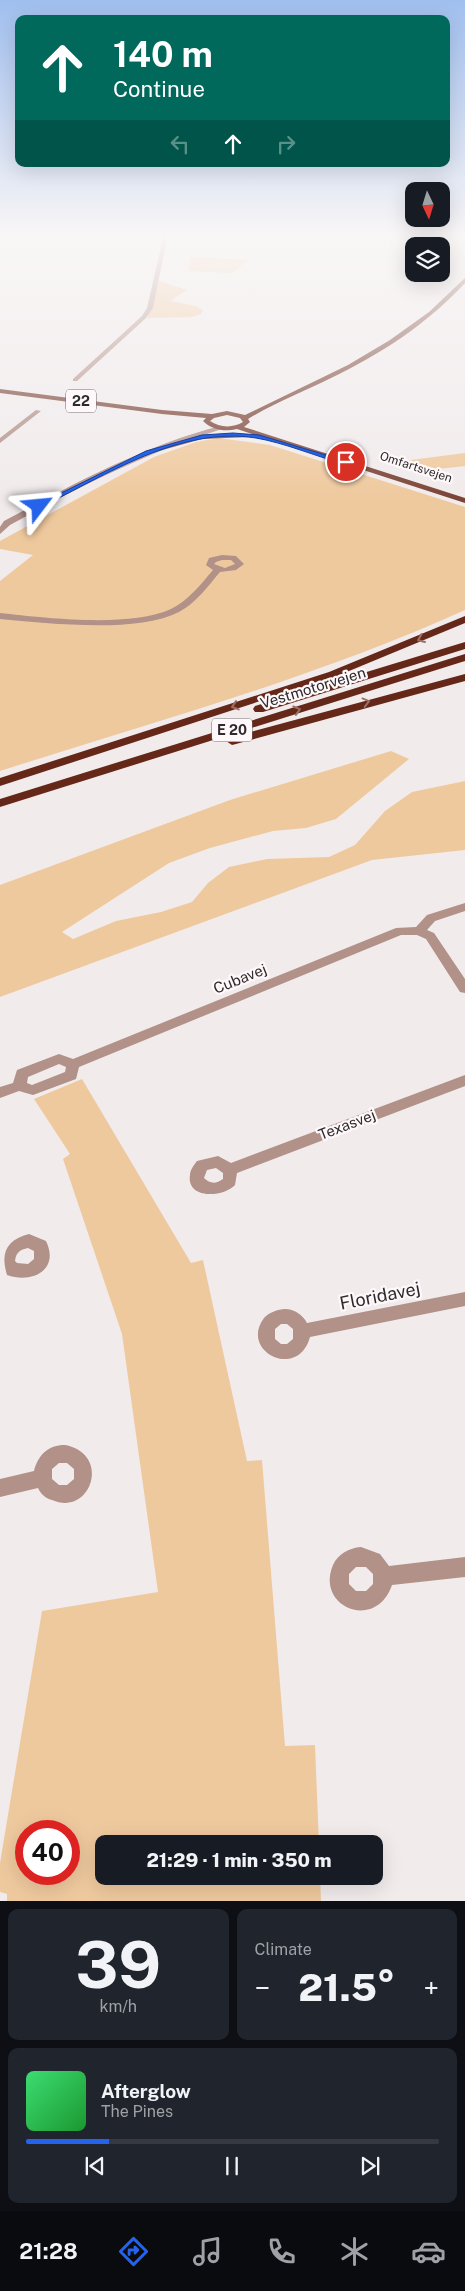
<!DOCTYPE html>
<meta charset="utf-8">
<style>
:root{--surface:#171b24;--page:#20242c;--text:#f1f3f6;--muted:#9ea1a6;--line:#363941;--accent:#2563eb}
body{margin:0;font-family:"Public Sans",sans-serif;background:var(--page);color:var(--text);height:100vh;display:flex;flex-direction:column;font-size:19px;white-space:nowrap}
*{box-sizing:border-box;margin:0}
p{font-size:16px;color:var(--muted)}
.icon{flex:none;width:28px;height:28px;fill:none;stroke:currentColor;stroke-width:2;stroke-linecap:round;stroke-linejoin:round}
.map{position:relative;height:1901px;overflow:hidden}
.side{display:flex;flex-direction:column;gap:8px;padding:8px;background:#0d0f14;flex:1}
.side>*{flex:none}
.top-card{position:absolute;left:15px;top:15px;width:435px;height:152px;border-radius:10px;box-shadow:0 5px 20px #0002;background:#00695c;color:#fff;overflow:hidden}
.needle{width:32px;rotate:176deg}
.buttons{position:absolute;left:405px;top:182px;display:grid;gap:10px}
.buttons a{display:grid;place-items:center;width:45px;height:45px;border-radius:10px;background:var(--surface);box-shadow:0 5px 20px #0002;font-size:25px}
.speed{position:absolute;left:15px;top:1820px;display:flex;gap:10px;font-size:25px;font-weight:700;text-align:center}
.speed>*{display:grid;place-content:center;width:65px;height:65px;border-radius:50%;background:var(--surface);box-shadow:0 5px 20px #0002;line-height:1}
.speed .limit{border:8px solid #d22;background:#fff;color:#111}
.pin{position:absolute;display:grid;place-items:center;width:42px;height:42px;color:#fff;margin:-21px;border:2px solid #fff;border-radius:50%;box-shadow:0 1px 5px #0007}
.me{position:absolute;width:55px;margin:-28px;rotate:61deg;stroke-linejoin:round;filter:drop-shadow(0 0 4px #0008)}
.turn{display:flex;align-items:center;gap:18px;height:105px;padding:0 15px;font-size:22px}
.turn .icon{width:65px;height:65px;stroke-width:2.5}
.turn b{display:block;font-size:35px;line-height:42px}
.lanes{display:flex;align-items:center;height:48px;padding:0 15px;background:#0003;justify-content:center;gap:25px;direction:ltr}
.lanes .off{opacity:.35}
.big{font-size:38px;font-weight:800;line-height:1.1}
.side .card{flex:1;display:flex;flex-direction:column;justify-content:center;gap:8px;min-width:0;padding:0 18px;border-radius:10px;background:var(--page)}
.side .dial{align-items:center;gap:0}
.dial b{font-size:65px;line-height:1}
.song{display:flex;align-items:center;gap:15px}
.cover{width:60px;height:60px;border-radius:8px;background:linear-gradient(135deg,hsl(140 70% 55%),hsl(130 70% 35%))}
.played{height:5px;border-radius:2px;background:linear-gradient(90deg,var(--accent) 20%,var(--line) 20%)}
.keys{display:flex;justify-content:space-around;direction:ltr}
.heat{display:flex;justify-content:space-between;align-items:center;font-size:28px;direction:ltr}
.side .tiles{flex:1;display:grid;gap:8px;grid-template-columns:1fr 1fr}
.card:last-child{grid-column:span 2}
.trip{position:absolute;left:95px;top:1835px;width:288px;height:50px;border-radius:10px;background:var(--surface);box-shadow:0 5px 20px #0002;font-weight:800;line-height:50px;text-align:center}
.dock{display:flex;height:80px;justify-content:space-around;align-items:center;background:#090b0e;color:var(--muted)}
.dock .icon{width:35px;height:35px}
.dock .active{color:var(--accent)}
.dock b{font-size:22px;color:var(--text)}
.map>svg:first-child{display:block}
</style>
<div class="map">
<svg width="465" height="1901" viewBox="0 0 465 1901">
<rect width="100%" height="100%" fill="#f1ebec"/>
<g fill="#efc99e" fill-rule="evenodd">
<path d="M190,257l58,3 -16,13 -43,-2z"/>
<path d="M159,281l28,9 -17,11 26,5 7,4 -2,4 -9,3 -45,1z"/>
<path d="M218,438l52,7 195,62v103c-150,68 -309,111 -465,161v-190l33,-26 -33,-6v-8l154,-84 42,-15z"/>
<path d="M465,453v13l-36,4 -26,-9z"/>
<path d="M391,751l18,8 -73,60 -30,9 -33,3 -63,17 -41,15 -107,69 11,7 43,-18 45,-9 31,-10 16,-19 21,-16 38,-8 62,-2 26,-12 30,-34 27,-19 53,-11v69l-93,10 -372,137v-112l230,-85z"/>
<path d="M82,1079l109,184 12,-3 44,201 15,-1 23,286 30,-1 4,99h-215v32h216l1,25h-314v-7l-7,-2v-29l42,-252 116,-19 -36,-258 -59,-175 7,-5 -36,-55zM69,1831v43h-43v-43z"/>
</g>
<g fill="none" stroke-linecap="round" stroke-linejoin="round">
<g fill="#b19188" fill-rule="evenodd">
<path d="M164,234h4l-15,74 -7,10 -69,63h-4v-2l69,-63 5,-8z"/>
<path d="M36,410l5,1 -41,32v-5z"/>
<path d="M220,426l2,1v2c-75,23 -143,58 -212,96l-10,9v-7l4,-6c70,-37 139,-75 216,-95z"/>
<path d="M222,555l14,1 8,8 -8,6 -16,2c-12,14 -24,31 -41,40 -44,22 -131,11 -179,7v-6c46,5 129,15 171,-4 17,-8 30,-25 42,-39l-7,-5 3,-7zM222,560h9l4,4 -10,4 -11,-4 2,-2z"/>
<path d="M465,903v8l-30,10 -8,9 7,3 31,46v14l-5,-1 -34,-53 -9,-4h-16l-322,132 -3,12 -43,16 -14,-4 -19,7v-11l13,-4 4,-13 42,-16 14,5 323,-131 20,-1 11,-12zM59,1064l7,3 -1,5 -33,13 -5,-2 1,-6z"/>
<path d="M465,1075v11l-228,87 -2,12c-12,13 -49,14 -45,-10 0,-5 4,-10 7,-14l21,-5 13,7zM216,1168l7,5v6c-7,5 -13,5 -19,-1l3,-8z"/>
<path d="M29,1234l17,7c14,29 -14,43 -39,34 -7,-23 0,-35 22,-41zM28,1248l6,3v8l-6,5 -11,-1 -2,-2c1,-9 5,-11 13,-13z"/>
<path d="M465,1292v14l-155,31c-12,44 -71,14 -46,-19 4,-5 14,-9 21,-9 9,0 18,6 22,14zM281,1324h6l6,5v10l-6,5h-6l-6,-5v-10z"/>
<path d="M65,1445c47,9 26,72 -13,55 -7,-2 -11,-6 -14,-12l-38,9v-18l34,-8c4,-16 14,-26 31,-26zM59,1463h8l7,6v10l-7,6h-8l-7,-6v-10z"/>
<path d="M361,1547l19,7 9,12 76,-9v20l-73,8c-16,47 -77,22 -59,-20 5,-11 16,-17 28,-18zM356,1567h10l7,7v10l-7,7h-10l-7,-7v-10z"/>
</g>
<g fill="#7a4436" fill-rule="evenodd">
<path d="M465,278v5c-38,41 -84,71 -134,95 -28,14 -57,25 -83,41l2,3 -6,5 221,71v5l-228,-74c-12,3 -25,1 -34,-8l3,-3 -44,-4 -162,-21v-4l162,21 50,4 15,-3 18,4 103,-50 42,-25 39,-28zM227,415l13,3 3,4c-10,6 -23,6 -33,-1l4,-3z"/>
<path d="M248,434l3,2 -1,1 -48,2 -54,15 -4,-2 58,-17z"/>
</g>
<g fill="#652818" fill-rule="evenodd">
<path d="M465,616v7l-128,53 -337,110v-8l329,-106z"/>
<path d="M465,642v7l-202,63h-8l-2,-3 2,-3z"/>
<path d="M465,654v7l-465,146v-8z"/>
<path d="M465,674v7l-229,63 -4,1 -6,-4 2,-3z"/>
</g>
</g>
<defs><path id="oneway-chevron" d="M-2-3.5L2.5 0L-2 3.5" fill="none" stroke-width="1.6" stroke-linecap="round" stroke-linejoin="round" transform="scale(1.25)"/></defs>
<g stroke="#9b7167">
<use href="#oneway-chevron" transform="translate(421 639) rotate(157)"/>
<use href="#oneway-chevron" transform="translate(366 702) rotate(-15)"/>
<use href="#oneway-chevron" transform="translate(235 706) rotate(162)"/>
<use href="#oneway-chevron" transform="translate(297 710) rotate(-17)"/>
</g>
<linearGradient id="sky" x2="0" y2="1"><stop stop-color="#a0bfee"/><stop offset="0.47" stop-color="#f9f6f6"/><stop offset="1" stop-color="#f9f6f6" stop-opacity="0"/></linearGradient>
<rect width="465" height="500" fill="url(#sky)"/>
<path fill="#2563eb" stroke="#184099" d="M233,433l26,2 90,27 -5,2c-29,-8 -59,-21 -88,-26 -76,-12 -150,37 -215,69l-6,-1 111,-55 56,-16z"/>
<g text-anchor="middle" stroke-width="4.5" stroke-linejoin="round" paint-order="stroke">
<g font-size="12" fill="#2e2b2c" stroke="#fff8fa">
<text transform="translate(416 467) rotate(18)" y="4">Omfartsvejen</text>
</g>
<g fill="#fff8fa" stroke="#6d686a" stroke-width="1">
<rect x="66" y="389.5" width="30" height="23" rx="4"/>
<rect x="212" y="718.5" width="40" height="23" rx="4"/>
</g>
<g font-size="14" font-weight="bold" fill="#2e2b2c">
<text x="81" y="406">22</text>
<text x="232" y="735">E 20</text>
</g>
<g font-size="15" fill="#2e2b2c" stroke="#fff8fa">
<text transform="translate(313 688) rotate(-17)" y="5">Vestmotorvejen</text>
<text transform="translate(240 979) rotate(-22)" y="5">Cubavej</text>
<text transform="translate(347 1125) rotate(-21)" y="5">Texasvej</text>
</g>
<g font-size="18" fill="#2e2b2c" stroke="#fff8fa">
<text transform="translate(380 1296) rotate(-11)" y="6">Floridavej</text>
</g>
</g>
</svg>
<div class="buttons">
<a><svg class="needle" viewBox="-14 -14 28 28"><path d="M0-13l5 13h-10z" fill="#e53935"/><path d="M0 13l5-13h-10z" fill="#9ea1a6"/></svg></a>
<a><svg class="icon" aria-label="layers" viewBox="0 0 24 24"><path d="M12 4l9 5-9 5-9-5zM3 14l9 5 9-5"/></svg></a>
</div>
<div class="speed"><div class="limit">40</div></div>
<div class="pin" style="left:346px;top:462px;background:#d93025"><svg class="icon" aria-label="arrive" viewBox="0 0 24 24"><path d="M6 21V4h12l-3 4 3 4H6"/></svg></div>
<svg class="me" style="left:39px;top:506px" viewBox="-20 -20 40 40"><path d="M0-17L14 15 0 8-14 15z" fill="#2563eb" stroke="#fff" stroke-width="4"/></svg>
<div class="trip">21:29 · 1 min · 350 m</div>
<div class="top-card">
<div class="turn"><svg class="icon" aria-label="ahead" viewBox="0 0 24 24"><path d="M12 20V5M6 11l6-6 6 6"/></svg><div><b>140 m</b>Continue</div></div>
<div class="lanes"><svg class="icon off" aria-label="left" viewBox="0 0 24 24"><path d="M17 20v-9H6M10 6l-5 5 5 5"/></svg><svg class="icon" aria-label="ahead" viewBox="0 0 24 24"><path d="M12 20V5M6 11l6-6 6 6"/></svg><svg class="icon off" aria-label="right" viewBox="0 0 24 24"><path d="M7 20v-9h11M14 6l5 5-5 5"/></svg></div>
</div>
</div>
<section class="side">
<div class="tiles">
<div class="card dial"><b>39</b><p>km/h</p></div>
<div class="card"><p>Climate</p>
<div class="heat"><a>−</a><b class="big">21.5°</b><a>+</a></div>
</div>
<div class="card">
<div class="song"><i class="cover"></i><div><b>Afterglow</b><p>The Pines</p></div></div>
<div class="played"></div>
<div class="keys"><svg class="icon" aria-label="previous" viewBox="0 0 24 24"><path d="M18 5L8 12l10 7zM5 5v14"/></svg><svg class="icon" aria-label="pause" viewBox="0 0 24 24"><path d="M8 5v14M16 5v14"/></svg><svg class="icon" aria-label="next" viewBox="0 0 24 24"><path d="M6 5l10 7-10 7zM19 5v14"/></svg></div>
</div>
</div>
</section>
<nav class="dock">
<b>21:28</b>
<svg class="icon active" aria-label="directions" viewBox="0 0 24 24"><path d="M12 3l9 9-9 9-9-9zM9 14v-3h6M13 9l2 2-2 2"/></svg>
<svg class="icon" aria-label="music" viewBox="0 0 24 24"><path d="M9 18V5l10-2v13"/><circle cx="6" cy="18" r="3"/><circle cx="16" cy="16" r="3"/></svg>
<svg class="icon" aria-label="phone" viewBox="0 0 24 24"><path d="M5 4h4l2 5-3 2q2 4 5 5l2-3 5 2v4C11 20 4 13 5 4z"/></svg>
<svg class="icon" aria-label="climate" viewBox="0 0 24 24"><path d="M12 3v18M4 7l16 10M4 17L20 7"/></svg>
<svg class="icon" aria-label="car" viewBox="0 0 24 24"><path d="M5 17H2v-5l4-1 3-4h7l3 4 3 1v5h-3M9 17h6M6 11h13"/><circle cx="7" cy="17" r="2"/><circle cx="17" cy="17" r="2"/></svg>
</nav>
